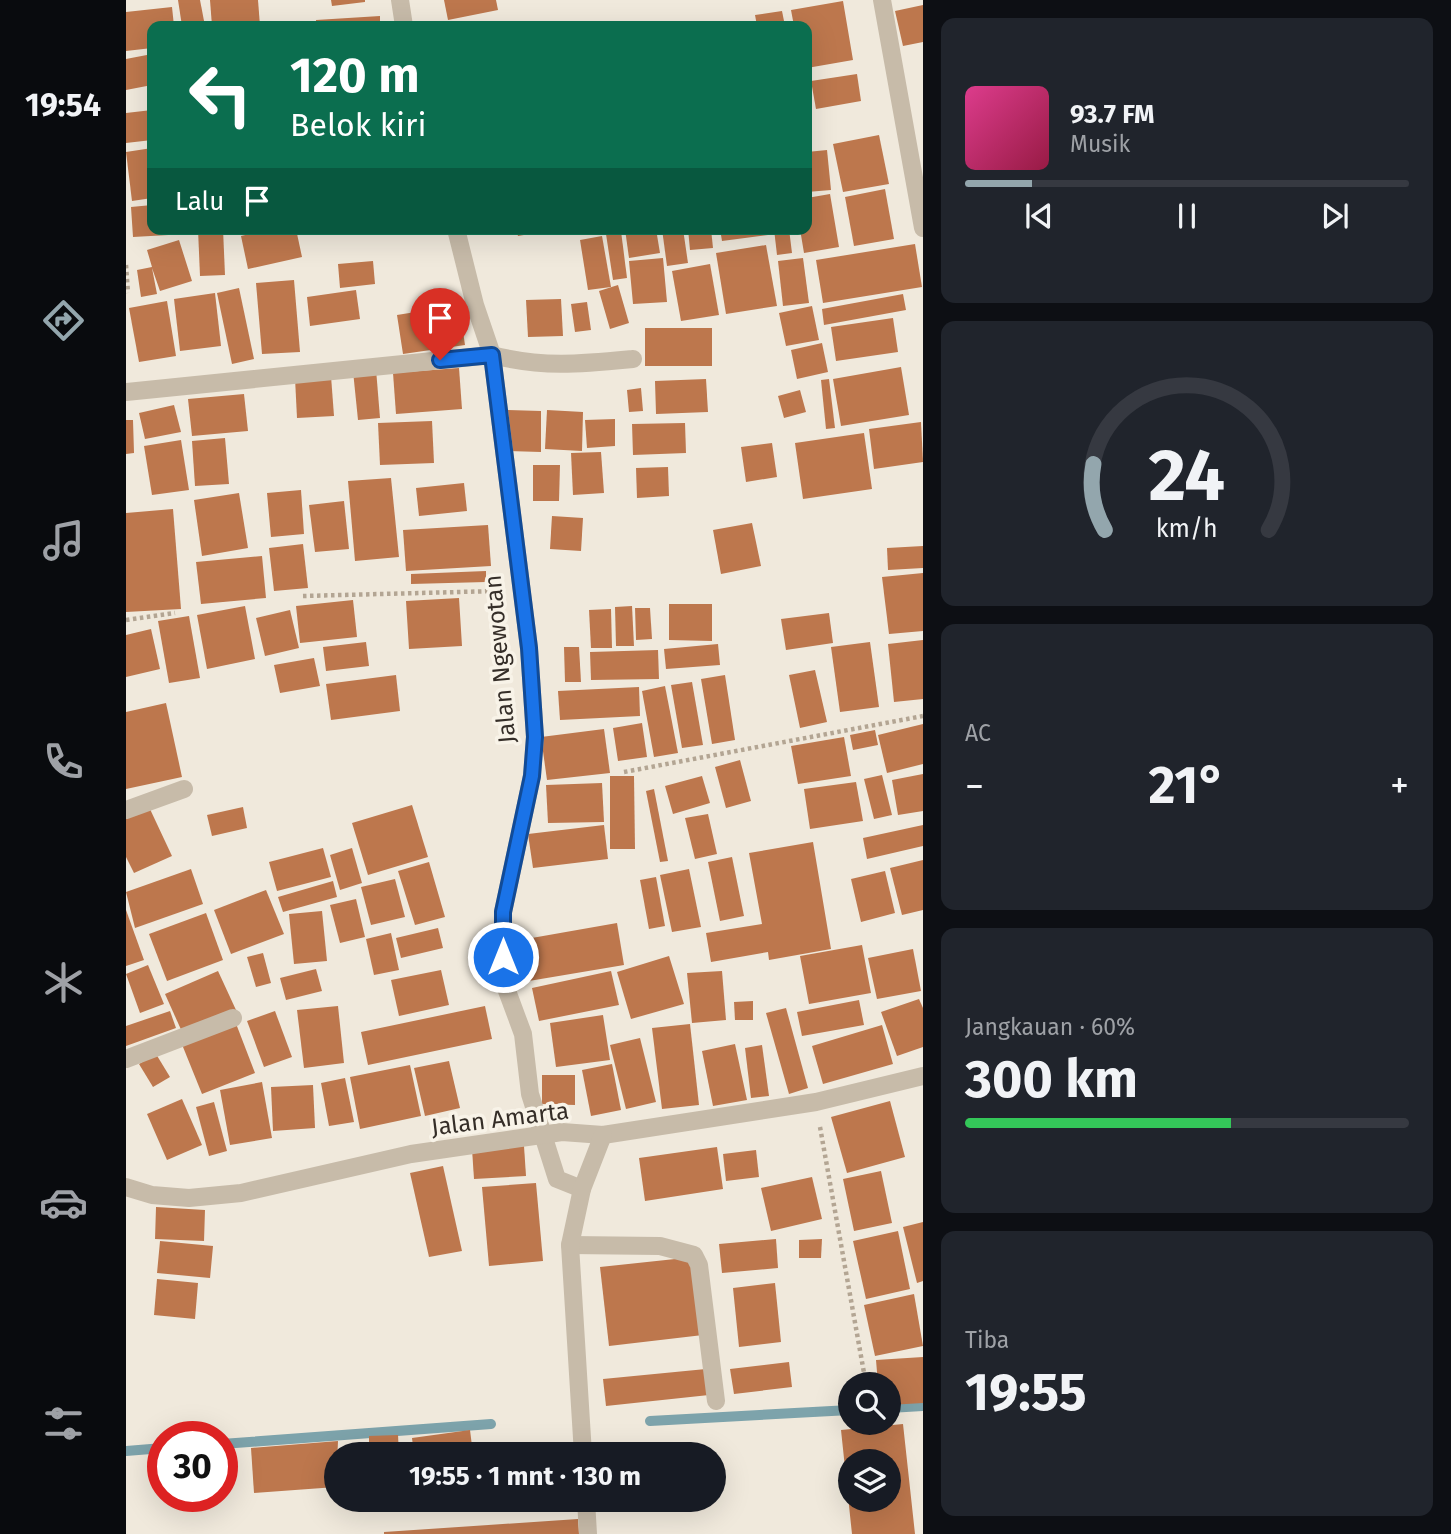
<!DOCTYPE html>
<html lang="id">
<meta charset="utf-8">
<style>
:root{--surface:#171b24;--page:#20242c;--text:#f1f3f6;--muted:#9ea1a6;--line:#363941;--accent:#93a6ad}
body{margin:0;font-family:"Fira Sans",sans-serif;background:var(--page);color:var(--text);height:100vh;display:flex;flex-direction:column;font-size:26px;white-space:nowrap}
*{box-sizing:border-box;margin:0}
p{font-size:23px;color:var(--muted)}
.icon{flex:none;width:38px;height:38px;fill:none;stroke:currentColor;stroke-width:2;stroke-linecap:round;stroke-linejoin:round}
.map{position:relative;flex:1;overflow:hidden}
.drawer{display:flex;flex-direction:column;gap:18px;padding:18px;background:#0d0f14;width:528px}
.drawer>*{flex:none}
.guide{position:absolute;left:21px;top:21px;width:665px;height:214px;border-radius:14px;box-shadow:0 7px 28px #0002;background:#0b6e4f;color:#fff;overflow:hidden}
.fabs{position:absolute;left:712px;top:1372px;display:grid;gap:14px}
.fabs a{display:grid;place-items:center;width:63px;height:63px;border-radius:50%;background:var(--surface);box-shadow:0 7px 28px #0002;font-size:35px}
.speed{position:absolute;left:21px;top:1421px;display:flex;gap:14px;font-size:35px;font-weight:700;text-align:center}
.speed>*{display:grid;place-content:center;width:91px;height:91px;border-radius:50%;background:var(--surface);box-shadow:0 7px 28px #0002;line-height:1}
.speed .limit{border:10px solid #d22;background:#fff;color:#111}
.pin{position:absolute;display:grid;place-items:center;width:60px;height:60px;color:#fff;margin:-72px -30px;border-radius:50% 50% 50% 0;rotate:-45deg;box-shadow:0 0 7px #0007}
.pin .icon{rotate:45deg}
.me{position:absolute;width:77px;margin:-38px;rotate:0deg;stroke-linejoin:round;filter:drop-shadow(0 0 5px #0008)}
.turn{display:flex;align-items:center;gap:24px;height:147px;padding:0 28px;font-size:32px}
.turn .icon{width:91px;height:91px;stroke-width:2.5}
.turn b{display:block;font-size:49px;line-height:60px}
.then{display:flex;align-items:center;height:66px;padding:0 28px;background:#0003;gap:14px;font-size:26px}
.big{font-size:52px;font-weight:700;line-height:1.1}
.drawer .tile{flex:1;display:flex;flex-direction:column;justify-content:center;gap:10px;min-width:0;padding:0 24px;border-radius:14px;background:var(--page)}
.drawer .dial{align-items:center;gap:0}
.dial svg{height:182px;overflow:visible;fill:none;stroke:var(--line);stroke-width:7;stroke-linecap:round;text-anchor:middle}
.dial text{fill:var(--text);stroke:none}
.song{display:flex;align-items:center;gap:21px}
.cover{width:84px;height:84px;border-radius:10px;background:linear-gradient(135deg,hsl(330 70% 55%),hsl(340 70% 35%))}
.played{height:7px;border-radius:4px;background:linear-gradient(90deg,var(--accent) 15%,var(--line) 15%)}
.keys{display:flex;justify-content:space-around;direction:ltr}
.heat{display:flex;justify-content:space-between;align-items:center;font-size:38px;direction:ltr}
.charge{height:10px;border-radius:5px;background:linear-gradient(90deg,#34c759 60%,var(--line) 0)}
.trip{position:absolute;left:198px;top:1442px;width:402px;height:70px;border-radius:35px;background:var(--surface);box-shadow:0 7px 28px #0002;font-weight:700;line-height:70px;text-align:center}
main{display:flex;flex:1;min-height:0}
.tabs{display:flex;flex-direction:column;width:126px;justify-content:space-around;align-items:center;background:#090b0e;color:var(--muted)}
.tabs .icon{width:49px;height:49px}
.tabs .active{color:var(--accent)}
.tabs b{font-size:32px;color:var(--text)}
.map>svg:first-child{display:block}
</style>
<main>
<nav class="tabs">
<b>19:54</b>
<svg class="icon active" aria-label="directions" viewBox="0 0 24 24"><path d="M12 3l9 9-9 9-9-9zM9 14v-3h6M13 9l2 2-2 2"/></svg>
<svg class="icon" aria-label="music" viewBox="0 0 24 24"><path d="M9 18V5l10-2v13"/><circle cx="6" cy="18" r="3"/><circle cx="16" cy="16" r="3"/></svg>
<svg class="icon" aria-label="phone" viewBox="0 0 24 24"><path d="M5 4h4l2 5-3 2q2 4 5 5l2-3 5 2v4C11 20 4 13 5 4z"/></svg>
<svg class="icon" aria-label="climate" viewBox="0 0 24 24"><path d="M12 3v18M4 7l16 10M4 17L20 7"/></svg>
<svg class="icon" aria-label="car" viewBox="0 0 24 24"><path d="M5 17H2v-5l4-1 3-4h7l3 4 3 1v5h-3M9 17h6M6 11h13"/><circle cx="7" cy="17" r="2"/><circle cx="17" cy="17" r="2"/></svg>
<svg class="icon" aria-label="filters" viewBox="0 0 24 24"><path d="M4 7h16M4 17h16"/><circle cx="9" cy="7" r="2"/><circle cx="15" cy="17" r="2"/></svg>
</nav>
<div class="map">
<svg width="797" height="1534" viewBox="0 0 797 1534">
<rect width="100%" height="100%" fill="#f0e9dc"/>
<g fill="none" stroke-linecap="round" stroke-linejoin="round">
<g stroke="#7da3ab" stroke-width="10">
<path d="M763,1408l34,-2"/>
<path d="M524,1421l200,-11"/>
<path d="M96,1444l269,-20"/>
<path d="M0,1451l37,-3"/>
</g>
</g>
<g fill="#bd774d" fill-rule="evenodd">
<path d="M52,0h22l5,26h-23z"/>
<path d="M84,0h48l2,26h-48z"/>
<path d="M205,0h34v2l-33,4z"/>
<path d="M318,0h52l2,10 -50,10z"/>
<path d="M717,1l10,59 -46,8v-42h-13l-3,-16z"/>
<path d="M797,5v37l-20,4 -8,-35z"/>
<path d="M46,7l2,19h-22v22l-26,3v-39z"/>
<path d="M656,11l3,15h-28l-2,-11z"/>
<path d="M254,16v10h-64v-6z"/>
<path d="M26,54v31l-26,5v-31z"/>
<path d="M731,74l4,27 -45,8 -5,-28z"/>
<path d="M26,110v30l-26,3v-30z"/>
<path d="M753,135l10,49 -46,8 -10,-48z"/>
<path d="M26,148v50l-20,3 -6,-49z"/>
<path d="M701,150l4,40 -24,2v-40z"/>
<path d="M759,189l9,50 -40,7 -9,-49z"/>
<path d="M704,194l9,53 -35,6 -4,-24h7v-31z"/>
<path d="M26,205v24h33l1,5 -53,3 -2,-30z"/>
<path d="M72,229h25l2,46 -25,1z"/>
<path d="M146,229h24l6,28 -54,12 -7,-33z"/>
<path d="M390,229h30l1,2 -29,5z"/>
<path d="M499,229h31l4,24 -31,5z"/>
<path d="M536,229h21l5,34 -21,3z"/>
<path d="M562,229h23l2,19 -23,2z"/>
<path d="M594,229h48v6l-46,6z"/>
<path d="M648,229h15l3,24 -15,2z"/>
<path d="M495,231l6,47 -14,2 -7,-46z"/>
<path d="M476,236l9,51 -23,3 -8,-50z"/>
<path d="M53,240l13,41 -32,10 -8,-23 5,26 -16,3 -4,-27 15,-3 -5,-17z"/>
<path d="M789,244l7,43 -99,16 -7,-43z"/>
<path d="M640,245l11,61 -51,8 -10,-61z"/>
<path d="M537,258l4,44 -34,2 -4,-43z"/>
<path d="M677,258l6,45 -26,3 -5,-45z"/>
<path d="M247,261l2,23 -35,4 -2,-24z"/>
<path d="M584,264l9,51 -38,6 -9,-50z"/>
<path d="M168,280l6,72 -38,2 -6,-71z"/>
<path d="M492,285l11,38 -19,6 -11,-38z"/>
<path d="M113,288l15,71 -22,5 -15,-71z"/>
<path d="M230,290l4,29 -50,7 -3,-29z"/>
<path d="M89,293l6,53 -41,5 -6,-52z"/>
<path d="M777,294l3,16 -82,15 -2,-16z"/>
<path d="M435,299l2,37 -35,1 -2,-37z"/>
<path d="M41,301l9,55 -37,6 -10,-54z"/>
<path d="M461,302l4,28 -16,2 -4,-28z"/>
<path d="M333,305l6,40 -62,9 -6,-39z"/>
<path d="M686,306l7,34 -33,6 -7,-33z"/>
<path d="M767,318l5,34 -62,9 -5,-34z"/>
<rect x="519" y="328" width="67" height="38"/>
<path d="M696,343l6,29 -31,7 -6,-29z"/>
<path d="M775,367l8,48 -68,11 -8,-47z"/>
<path d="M333,368l3,41 -66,5 -3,-41z"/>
<path d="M250,369l4,49 -22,2 -5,-49z"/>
<path d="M205,376l3,40 -37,2 -2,-40z"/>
<path d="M580,379l2,33 -52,2 -1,-33z"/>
<path d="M703,379l6,49 -9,1 -5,-49z"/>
<path d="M515,388l2,23 -14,1 -2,-22z"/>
<path d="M674,390l6,22 -22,6 -6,-22z"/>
<path d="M118,394l4,37 -56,5 -4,-37z"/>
<path d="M48,405l7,27 -36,7 -6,-26z"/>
<path d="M380,410l35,1v41l-36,-1z"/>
<path d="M421,410l36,2 -1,39 -37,-2z"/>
<path d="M489,419v27l-28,2 -2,-28z"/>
<path d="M0,420h7l1,33 -8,1z"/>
<path d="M306,421l2,42 -54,2 -2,-42z"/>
<path d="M795,422l2,40 -49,7 -5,-40z"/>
<path d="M559,423l1,30 -53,2 -1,-31z"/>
<path d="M738,433l8,56 -69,10 -8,-56z"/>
<path d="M99,438l4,46 -34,2 -3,-45z"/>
<path d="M55,440l8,50 -37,5 -8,-49z"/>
<path d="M646,443l5,34 -31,5 -5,-35z"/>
<path d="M475,452l3,41 -31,2 -2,-42z"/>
<path d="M407,465h27l-1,36h-26z"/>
<path d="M542,467l1,29 -32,2 -1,-30z"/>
<path d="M265,478l8,79 -44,4 -7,-80z"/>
<path d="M338,483l3,28 -48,5 -3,-28z"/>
<path d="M175,490l3,44 -33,3 -4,-44z"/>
<path d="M113,493l9,55 -46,8 -8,-56z"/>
<path d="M218,501l5,48 -34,3 -6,-47z"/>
<path d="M47,509l8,100 -55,3v-99z"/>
<path d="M426,516l31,2 -2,33 -31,-2z"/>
<path d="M626,523l9,43 -40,8 -8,-44z"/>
<path d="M362,525l3,41 -85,5 -3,-41z"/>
<path d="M177,544l5,44 -34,3 -5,-43z"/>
<path d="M797,546v22l-35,2 -1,-22z"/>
<path d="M136,556l4,42 -65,6 -5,-42z"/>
<path d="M360,571v11l-75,2v-10z"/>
<path d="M797,573v58l-34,3 -7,-57z"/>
<path d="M333,598l3,48 -53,3 -3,-48z"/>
<path d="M227,600l4,37 -57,6 -4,-37z"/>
<path d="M543,604h43v37l-43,-1z"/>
<path d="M119,606l10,53 -48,10 -10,-54z"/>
<path d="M506,606l2,40h-18l-1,-39z"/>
<path d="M509,608h15l2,31 -16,1z"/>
<path d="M485,609l1,39h-21l-2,-38z"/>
<path d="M164,610l9,38 -34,8 -9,-38z"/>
<path d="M703,613l4,30 -47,7 -5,-31z"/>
<path d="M63,616l11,62 -31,5 -11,-62z"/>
<path d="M25,629l9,40 -34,8v-42z"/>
<path d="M797,640v59l-29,3 -6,-58z"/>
<path d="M240,642l3,24 -43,5 -3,-24z"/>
<path d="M744,642l9,65 -39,5 -9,-65z"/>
<path d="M592,644l2,21 -54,4 -2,-20z"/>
<path d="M438,647h15l2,35h-16z"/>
<path d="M532,650l1,29 -68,1 -1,-28z"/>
<path d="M188,658l6,28 -40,7 -6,-28z"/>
<path d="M689,670l12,52 -27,6 -11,-53z"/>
<path d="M270,675l4,36 -69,9 -5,-36z"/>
<path d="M599,675l10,65 -23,4 -11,-65z"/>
<path d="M566,682l11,63 -21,3 -11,-63z"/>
<path d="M539,686l13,67 -24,4 -12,-66z"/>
<path d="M513,687l1,29 -80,4 -2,-29z"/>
<path d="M40,703l16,74 -56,12v-77z"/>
<path d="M516,723l5,34 -29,4 -5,-33z"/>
<path d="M797,724v40l-36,9 -9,-38z"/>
<path d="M478,729l6,44 -63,7 -6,-43z"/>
<path d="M749,730l3,15 -25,5 -3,-15z"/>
<path d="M718,737l7,39 -53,8 -7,-38z"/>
<path d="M614,760l11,41 -25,7 -11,-41z"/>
<path d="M797,774v37l-25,4 -6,-35z"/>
<path d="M756,775l10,40 -18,4 -10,-40z"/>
<path d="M484,776h24l1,73h-25z"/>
<path d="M576,776l8,27 -37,11 -8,-28z"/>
<path d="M730,782l7,39 -53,8 -6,-40z"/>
<path d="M476,783l2,39 -56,1 -2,-38z"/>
<path d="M528,789l14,72 -8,1 -14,-71z"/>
<path d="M286,805l16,52 -60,18 -16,-52z"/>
<path d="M23,807l23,49 -38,17 -8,-16v-39z"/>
<path d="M117,807l4,21 -35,8 -5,-21z"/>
<path d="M582,814l9,40 -22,5 -10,-41z"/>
<path d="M478,825l4,34 -75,9 -5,-34z"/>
<path d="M797,825v21l-56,13 -4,-21z"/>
<path d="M687,842l18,107 -62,11 -1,-8 -57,10 -5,-29 56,-9 -13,-71z"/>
<path d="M197,848l8,29 -54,14 -8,-29z"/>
<path d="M226,848l10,35 -22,7 -10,-35z"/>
<path d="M606,857l12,59 -24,5 -12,-59z"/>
<path d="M797,860v50l-21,5 -12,-47z"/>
<path d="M303,862l16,55 -30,8 -17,-54z"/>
<path d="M65,869l12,35 -68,24 -9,-36z"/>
<path d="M563,869l12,58 -29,5 -12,-57z"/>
<path d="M759,871l10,42 -34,9 -10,-43z"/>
<path d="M530,877l9,49 -16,3 -9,-49z"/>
<path d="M269,879l10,38 -34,8 -10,-38z"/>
<path d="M207,881l4,16 -54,15 -5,-15z"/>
<path d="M140,890l18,44 -53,20 -17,-44z"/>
<path d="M230,899l9,38 -25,6 -10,-38z"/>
<path d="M0,910l18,50 -18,6z"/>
<path d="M196,911l5,50 -33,3 -5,-50z"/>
<path d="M80,913l17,47 -56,21 -18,-47z"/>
<path d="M491,923l7,42 -107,18 -8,-41z"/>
<path d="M312,928l5,20 -42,10 -5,-20z"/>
<path d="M265,933l8,37 -25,5 -8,-36z"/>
<path d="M736,945l9,48 -62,11 -9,-48z"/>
<path d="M787,949l8,42 -44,8 -9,-41z"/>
<path d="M137,953l8,30 -15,4 -9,-30z"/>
<path d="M543,956l15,48 -53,15 -14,-47z"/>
<path d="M22,965l16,39 -24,9 -14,-39z"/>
<path d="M190,969l6,22 -36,9 -6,-22z"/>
<path d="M315,970l8,35 -50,11 -8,-36z"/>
<path d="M92,971l18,39 -53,24 -18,-40z"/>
<path d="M485,971l8,34 -80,16 -7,-33z"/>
<path d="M596,971l4,49 -34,3 -5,-50z"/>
<path d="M793,999l4,9v39l-26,9 -16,-44z"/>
<path d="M733,1000l5,25 -62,11 -5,-24z"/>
<path d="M627,1001v19h-18l-1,-18z"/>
<path d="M212,1006l6,57 -40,5 -7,-58z"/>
<path d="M359,1006l7,33 -124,26 -7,-33z"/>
<path d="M660,1008l22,80 -19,6 -23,-81z"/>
<path d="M44,1011l6,17 -50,18v-20z"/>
<path d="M149,1011l17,46 -28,10 -17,-46z"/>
<path d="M477,1015l7,45 -54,7 -6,-44z"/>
<path d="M109,1021l20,52 -53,21 -21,-52z"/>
<path d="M564,1024l9,81 -37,4 -10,-81z"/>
<path d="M756,1025l11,39 -70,20 -11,-38z"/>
<path d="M514,1038l16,64 -30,7 -16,-64z"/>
<path d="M609,1044l12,56 -34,6 -11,-55z"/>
<path d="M636,1045l7,51 -18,2 -6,-50z"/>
<path d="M30,1054l14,23 -17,10 -14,-23z"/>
<path d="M323,1061l11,47 -35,8 -11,-48z"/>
<path d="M486,1064l9,46 -30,6 -9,-46z"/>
<path d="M284,1065l11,51 -61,13 -10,-52z"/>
<path d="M416,1075h33v30l-33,-1z"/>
<path d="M219,1078l9,44 -25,4 -8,-43z"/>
<path d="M136,1082l10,56 -42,7 -10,-55z"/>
<path d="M187,1085l2,43 -42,3 -2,-44z"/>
<path d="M56,1099l20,46 -35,15 -20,-46z"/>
<path d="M764,1101l15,56 -58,16 -16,-56z"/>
<path d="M88,1102l13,49 -18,5 -13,-49z"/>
<path d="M398,1146l2,30 -52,3 -2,-30z"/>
<path d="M591,1147l6,42 -78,12 -6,-43z"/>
<path d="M630,1150l3,27 -33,4 -3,-27z"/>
<path d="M317,1166l19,85 -33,6 -19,-84z"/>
<path d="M755,1171l11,52 -38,8 -11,-52z"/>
<path d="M686,1177l10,42 -51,12 -10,-43z"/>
<path d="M410,1183l7,78 -54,5 -7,-79z"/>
<path d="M30,1207l49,3 -1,31 -49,-2z"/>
<path d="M797,1222v59l-6,2 -14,-56z"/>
<path d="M772,1231l12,58 -44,10 -13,-58z"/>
<path d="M650,1239l2,29 -56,5 -3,-29z"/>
<path d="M696,1239l-1,19h-22v-18z"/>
<path d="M34,1241l53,5 -3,32 -53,-5z"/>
<path d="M568,1257l9,78 -94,11 -9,-79z"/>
<path d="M31,1279l41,4 -3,36 -41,-4z"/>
<path d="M649,1283l6,59 -42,5 -6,-59z"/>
<path d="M788,1294l9,52 -48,10 -11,-51z"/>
<path d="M797,1357v46l-34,2v-21h-11l-2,-24z"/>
<path d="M663,1362l3,25 -58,7 -4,-25z"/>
<path d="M580,1369l3,26 -103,11 -3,-27z"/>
<path d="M777,1424l12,110h-63l-11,-104zM724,1461h39v39h-39z"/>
<path d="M344,1430l3,24h-59l-2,-16z"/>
<path d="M272,1435l1,19h-30v-18z"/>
<path d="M212,1441l-2,46 -82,6 -3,-45z"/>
<rect x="338" y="1500" width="28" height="9"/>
<path d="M382,1500h49v6l-48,5z"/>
<path d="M452,1519l1,15h-195v-2z"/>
</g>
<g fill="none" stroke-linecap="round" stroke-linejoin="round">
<g stroke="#b3a593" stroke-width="4.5" stroke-dasharray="3.5 3.5" stroke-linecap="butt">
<path d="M0,265l2,28"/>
<path d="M177,596l195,-5"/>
<path d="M0,620l49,-7"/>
<path d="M498,772l299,-56"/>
<path d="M694,1127l46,257"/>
</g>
<g stroke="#c7bba9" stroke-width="18">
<path d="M0,810l58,-21"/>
<path d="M0,1059l107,-41"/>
</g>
<g stroke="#c7bba9" stroke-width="18">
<path d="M274,0l4,26"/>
<path d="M756,0l41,228"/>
<path d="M330,229l19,76 17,50 37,293 6,89 -3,39 -29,136v68l20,54 7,60 27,85 25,10"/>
<path d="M0,392l366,-37c51,13 89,9 141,4"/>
<path d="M0,1187l26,8 37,3 52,-5 170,-39 151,-22 41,3 213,-33 107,-26"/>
<path d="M444,1245l90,1 34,9 5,10 17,136"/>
<path d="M457,1454l-13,-209 12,-56 21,-54"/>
<path d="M460,1500l2,34"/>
</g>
</g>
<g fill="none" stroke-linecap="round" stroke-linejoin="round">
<g stroke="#114b97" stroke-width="18">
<path id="route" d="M314,360l52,-5 37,293 6,89 -3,39 -29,136v45"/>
</g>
<use href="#route" stroke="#1a73e8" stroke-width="12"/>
</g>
<g text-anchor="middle" stroke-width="7" stroke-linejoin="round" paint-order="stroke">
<g font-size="24" fill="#352e28" stroke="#f8f3e8">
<text transform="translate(374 659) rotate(-95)" y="8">Jalan Ngewotan</text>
<text transform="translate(374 1119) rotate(-7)" y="8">Jalan Amarta</text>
</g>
</g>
</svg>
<div class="fabs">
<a><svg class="icon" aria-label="search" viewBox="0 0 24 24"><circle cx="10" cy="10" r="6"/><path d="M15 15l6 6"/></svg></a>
<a><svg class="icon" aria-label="layers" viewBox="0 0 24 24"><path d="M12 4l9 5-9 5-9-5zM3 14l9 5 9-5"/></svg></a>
</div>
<div class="speed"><div class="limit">30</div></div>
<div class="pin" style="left:314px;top:360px;background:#d93025"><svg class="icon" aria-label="arrive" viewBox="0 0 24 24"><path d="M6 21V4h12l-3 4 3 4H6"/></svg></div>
<svg class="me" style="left:377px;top:957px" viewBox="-20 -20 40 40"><circle r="17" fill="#1a73e8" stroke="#fff" stroke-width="3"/><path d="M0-11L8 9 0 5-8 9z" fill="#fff"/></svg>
<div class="trip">19:55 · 1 mnt · 130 m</div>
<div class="guide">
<div class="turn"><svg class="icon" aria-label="left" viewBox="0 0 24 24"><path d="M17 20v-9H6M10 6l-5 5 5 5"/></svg><div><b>120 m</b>Belok kiri</div></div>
<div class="then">Lalu<svg class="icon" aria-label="arrive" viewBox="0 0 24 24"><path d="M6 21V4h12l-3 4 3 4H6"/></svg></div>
</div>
</div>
<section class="drawer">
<div class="tile">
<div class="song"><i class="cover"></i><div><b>93.7 FM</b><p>Musik</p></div></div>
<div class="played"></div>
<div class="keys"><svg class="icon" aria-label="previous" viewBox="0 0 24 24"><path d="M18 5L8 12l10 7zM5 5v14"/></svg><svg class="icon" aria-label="pause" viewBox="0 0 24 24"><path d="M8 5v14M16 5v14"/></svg><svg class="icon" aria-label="next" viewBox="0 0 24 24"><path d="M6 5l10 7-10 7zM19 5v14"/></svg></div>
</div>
<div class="tile dial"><svg viewBox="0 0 100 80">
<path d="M14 69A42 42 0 1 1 86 69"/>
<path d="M14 69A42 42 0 0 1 9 40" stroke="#93a6ad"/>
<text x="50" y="56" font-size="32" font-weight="700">24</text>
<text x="50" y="72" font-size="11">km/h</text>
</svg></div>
<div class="tile"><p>AC</p>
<div class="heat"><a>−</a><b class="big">21°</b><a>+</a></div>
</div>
<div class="tile"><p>Jangkauan · 60%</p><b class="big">300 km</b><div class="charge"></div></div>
<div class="tile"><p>Tiba</p><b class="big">19:55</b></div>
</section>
</main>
